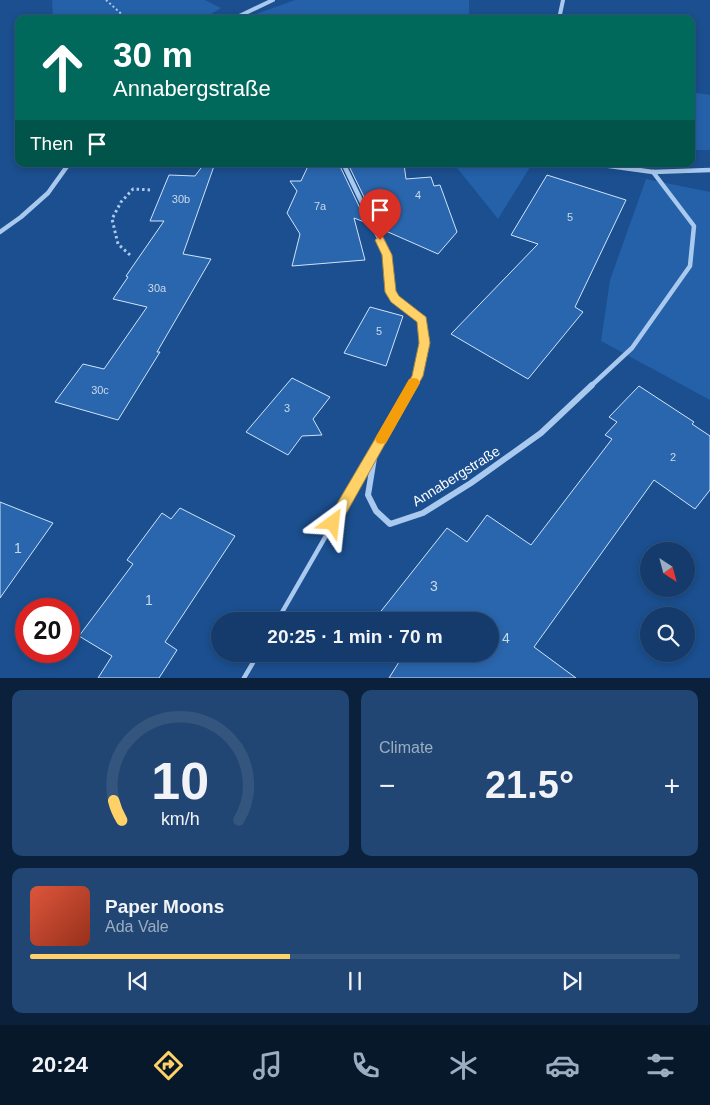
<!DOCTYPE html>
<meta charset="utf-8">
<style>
:root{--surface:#143b6b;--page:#214673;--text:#f1f3f6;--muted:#9dadc1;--line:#33557e;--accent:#ffd166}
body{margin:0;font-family:Helvetica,sans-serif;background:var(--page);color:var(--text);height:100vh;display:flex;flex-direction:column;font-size:19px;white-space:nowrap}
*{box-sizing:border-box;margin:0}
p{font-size:16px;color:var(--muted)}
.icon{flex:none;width:28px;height:28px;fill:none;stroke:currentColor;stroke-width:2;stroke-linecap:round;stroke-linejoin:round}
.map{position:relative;height:678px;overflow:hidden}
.details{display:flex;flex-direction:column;gap:12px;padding:12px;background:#0b203b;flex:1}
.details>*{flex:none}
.top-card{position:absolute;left:15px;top:15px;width:680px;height:152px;border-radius:10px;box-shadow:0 2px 8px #0003,0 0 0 1px var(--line);background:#00695c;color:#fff;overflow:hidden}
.needle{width:32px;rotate:144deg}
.controls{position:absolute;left:640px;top:542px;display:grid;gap:10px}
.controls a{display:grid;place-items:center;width:55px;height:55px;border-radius:50%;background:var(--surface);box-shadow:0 2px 8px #0003,0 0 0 1px var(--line);font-size:25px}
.speed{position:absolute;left:15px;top:598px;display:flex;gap:10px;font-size:25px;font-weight:700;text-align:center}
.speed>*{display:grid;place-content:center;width:65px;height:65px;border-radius:50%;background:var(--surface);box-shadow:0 2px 8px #0003,0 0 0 1px var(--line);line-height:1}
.speed .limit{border:8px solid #d22;background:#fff;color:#111}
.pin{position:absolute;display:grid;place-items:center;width:42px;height:42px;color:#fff;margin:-51px -21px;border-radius:50% 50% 50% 0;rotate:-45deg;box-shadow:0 0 5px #0007}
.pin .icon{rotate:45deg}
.me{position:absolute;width:55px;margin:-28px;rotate:30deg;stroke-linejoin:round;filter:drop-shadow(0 0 4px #0008)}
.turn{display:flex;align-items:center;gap:18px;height:105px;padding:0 15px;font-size:22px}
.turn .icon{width:65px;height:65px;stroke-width:2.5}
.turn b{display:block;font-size:35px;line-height:42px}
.then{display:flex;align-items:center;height:48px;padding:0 15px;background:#0003;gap:10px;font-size:19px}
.big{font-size:38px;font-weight:700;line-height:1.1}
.details .card{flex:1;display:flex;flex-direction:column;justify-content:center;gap:8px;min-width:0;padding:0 18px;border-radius:10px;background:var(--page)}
.details .dial{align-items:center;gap:0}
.dial svg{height:130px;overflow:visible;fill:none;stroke:var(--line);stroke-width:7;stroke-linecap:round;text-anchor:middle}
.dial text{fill:var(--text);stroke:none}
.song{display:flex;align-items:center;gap:15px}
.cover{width:60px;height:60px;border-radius:8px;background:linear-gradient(135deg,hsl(10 70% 55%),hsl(10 70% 35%))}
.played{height:5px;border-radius:2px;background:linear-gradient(90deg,var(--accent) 40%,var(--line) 40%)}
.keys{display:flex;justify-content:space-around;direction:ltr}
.heat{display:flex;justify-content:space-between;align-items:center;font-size:28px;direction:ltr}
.details .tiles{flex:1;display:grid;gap:12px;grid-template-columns:1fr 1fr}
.card:last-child{grid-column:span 2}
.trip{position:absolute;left:211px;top:612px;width:288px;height:50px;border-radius:25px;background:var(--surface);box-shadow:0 2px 8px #0003,0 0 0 1px var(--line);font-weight:700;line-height:50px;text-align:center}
.menu{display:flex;height:80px;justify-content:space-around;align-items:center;background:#08182b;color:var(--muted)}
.menu .icon{width:35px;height:35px}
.menu .active{color:var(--accent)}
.menu b{font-size:22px;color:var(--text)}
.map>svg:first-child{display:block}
</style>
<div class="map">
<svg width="710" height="678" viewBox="0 0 710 678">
<rect width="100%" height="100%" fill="#1b4f8f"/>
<g fill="#2461a8">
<path d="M52,0h153l16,8 -18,11h-150z"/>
<path d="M295,0h174v19h-227z"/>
<path d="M691,92l19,3v55h-19z"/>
<path d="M454,164h78l-34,55z"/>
<path d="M646,179l64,13v208l-109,-59 9,-61z"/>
</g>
<g fill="#2a66ad" stroke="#cfe3fa">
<path d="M204,164l10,2 -31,88 28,5 -54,93h3l-42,68 -63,-18 28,-38 21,5 43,-62 -34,-8 15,-22 -2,-1 38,-55h-14l19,-46 26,1z"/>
<path d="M309,164h30l28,59 -13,-5 11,42 -73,6 8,-32 -13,-21 10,-22 -7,-10h11z"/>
<path d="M348,164h56l2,15 25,-2 3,9 6,-1 17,47 -19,22 -59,-26z"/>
<path d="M547,175l79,25 -51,107 8,5 -55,67 -77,-45 87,-90 -27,-9z"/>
<path d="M370,307l33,9 -17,50 -42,-13z"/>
<path d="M292,378l38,19 -17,22 9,16 -20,1 -14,19 -42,-23z"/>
<path d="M639,386l55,36 -2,2 18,12v54l-15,19 -41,-29 -120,167 42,31h-187l15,-24h86v-33l-116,-1 73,-92 20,14 20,-27 44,30 81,-106 -7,-4 12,-13 -8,-5z"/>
<path d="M0,502l53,21 -53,75z"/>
<path d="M180,508l55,28 -70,106 12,8 -18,28h-61l14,-22 -33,-20 54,-72 -6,-4 35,-47 9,6z"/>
</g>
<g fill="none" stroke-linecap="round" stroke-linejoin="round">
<path stroke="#a9c9ee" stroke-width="2" stroke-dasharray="2 2.5" stroke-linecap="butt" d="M106,0l21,19"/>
<path stroke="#a9c9ee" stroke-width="3" stroke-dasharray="2.5 3" stroke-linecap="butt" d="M130,255l-12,-11 -6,-25 9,-17 12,-13 19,1"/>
<g stroke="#a9c9ee" stroke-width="4.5">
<path d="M277,621l96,-167"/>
<path d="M244,678l14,-24"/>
</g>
<g stroke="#a9c9ee" stroke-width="4">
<path d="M233,19l40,-19"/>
<path d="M559,19l4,-19"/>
<path d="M343,164l1,2"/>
<path d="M597,164l12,2"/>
<path d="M67,166l2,-2"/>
</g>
<g stroke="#a9c9ee" stroke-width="4.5">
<path d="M344,165l43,90 4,37 4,7 27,21c3,24 1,44 -11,66"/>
<path d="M602,165l51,7 57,-2"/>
<path d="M0,232l21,-15 27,-24 20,-28"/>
<path d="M591,386l41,-38 58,-82 4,-40 -41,-54"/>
</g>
<path stroke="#a9c9ee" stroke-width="6" d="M412,385l-37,67 -7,43 8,16 14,13 33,-11 48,-30 70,-50 51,-48"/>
</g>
<path fill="#ffd166" stroke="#a68842" d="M380,236l3,1 9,18 4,36 3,5 27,21 4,26 -7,33 -85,152 -5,2 -5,-2 -2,-5 2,-4 84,-143 7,-33 -2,-21 -26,-20 -6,-10 -3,-37 -7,-15z"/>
<path fill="#f59e0b" d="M414,378l4,1 2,4 -34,60 -5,1 -4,-1 -2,-4 2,-4 32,-56z"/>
<g text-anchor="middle" stroke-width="5" stroke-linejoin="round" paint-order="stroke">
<g font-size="11" fill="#cad9ea">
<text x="418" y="199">4</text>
<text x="181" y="203">30b</text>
<text x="320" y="210">7a</text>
<text x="570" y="221">5</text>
<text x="157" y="292">30a</text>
<text x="379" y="335">5</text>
<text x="100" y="394">30c</text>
<text x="287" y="412">3</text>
<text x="673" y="461">2</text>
</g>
<g font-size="14" fill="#fff" stroke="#1b4f8f">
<text transform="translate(456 476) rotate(-32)" y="5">Annabergstraße</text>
</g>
<g font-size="14" fill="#cad9ea">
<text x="18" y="553">1</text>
<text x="434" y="591">3</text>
<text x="149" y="605">1</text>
<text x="506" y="643">4</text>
</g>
</g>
</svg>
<div class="controls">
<a><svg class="needle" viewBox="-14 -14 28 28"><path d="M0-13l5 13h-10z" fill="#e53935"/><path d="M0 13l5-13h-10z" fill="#9dadc1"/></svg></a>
<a><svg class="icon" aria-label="search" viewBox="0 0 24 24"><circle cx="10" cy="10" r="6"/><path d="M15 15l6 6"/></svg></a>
</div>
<div class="speed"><div class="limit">20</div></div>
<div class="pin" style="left:380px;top:240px;background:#d93025"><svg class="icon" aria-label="arrive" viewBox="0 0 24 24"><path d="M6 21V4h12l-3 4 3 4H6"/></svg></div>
<svg class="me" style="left:333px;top:523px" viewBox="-20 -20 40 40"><path d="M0-17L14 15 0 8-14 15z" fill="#ffd166" stroke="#fff" stroke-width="4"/></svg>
<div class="trip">20:25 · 1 min · 70 m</div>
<div class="top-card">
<div class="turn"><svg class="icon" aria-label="ahead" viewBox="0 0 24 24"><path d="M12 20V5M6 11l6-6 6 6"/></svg><div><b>30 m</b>Annabergstraße</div></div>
<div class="then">Then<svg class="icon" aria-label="arrive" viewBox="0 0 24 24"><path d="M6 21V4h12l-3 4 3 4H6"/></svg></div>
</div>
</div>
<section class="details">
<div class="tiles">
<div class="card dial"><svg viewBox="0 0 100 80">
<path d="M14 69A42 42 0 1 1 86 69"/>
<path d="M14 69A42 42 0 0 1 9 57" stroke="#ffd166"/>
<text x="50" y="56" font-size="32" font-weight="700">10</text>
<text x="50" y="72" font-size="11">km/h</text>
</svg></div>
<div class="card"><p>Climate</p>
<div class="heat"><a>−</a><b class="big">21.5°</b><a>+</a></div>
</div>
<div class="card">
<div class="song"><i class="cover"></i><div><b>Paper Moons</b><p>Ada Vale</p></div></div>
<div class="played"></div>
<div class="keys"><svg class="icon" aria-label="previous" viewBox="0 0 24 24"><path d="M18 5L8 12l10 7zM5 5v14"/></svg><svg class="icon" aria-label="pause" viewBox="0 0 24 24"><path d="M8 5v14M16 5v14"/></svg><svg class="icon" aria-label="next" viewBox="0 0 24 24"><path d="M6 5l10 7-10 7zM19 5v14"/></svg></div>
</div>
</div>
</section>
<nav class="menu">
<b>20:24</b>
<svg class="icon active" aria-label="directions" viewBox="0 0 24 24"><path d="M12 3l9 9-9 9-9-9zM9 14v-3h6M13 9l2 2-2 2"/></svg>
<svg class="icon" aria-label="music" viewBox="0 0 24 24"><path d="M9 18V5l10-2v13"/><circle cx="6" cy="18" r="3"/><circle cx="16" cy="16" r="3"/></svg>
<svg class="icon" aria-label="phone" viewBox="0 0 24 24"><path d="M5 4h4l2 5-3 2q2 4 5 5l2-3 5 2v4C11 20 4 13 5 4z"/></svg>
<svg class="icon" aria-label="climate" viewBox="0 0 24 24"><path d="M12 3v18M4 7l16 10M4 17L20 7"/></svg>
<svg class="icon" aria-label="car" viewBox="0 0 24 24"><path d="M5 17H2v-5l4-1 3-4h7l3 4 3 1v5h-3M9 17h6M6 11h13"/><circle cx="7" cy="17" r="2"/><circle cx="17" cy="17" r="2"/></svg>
<svg class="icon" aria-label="filters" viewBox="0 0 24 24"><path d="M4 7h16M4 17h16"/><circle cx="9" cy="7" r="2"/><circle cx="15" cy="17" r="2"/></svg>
</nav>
